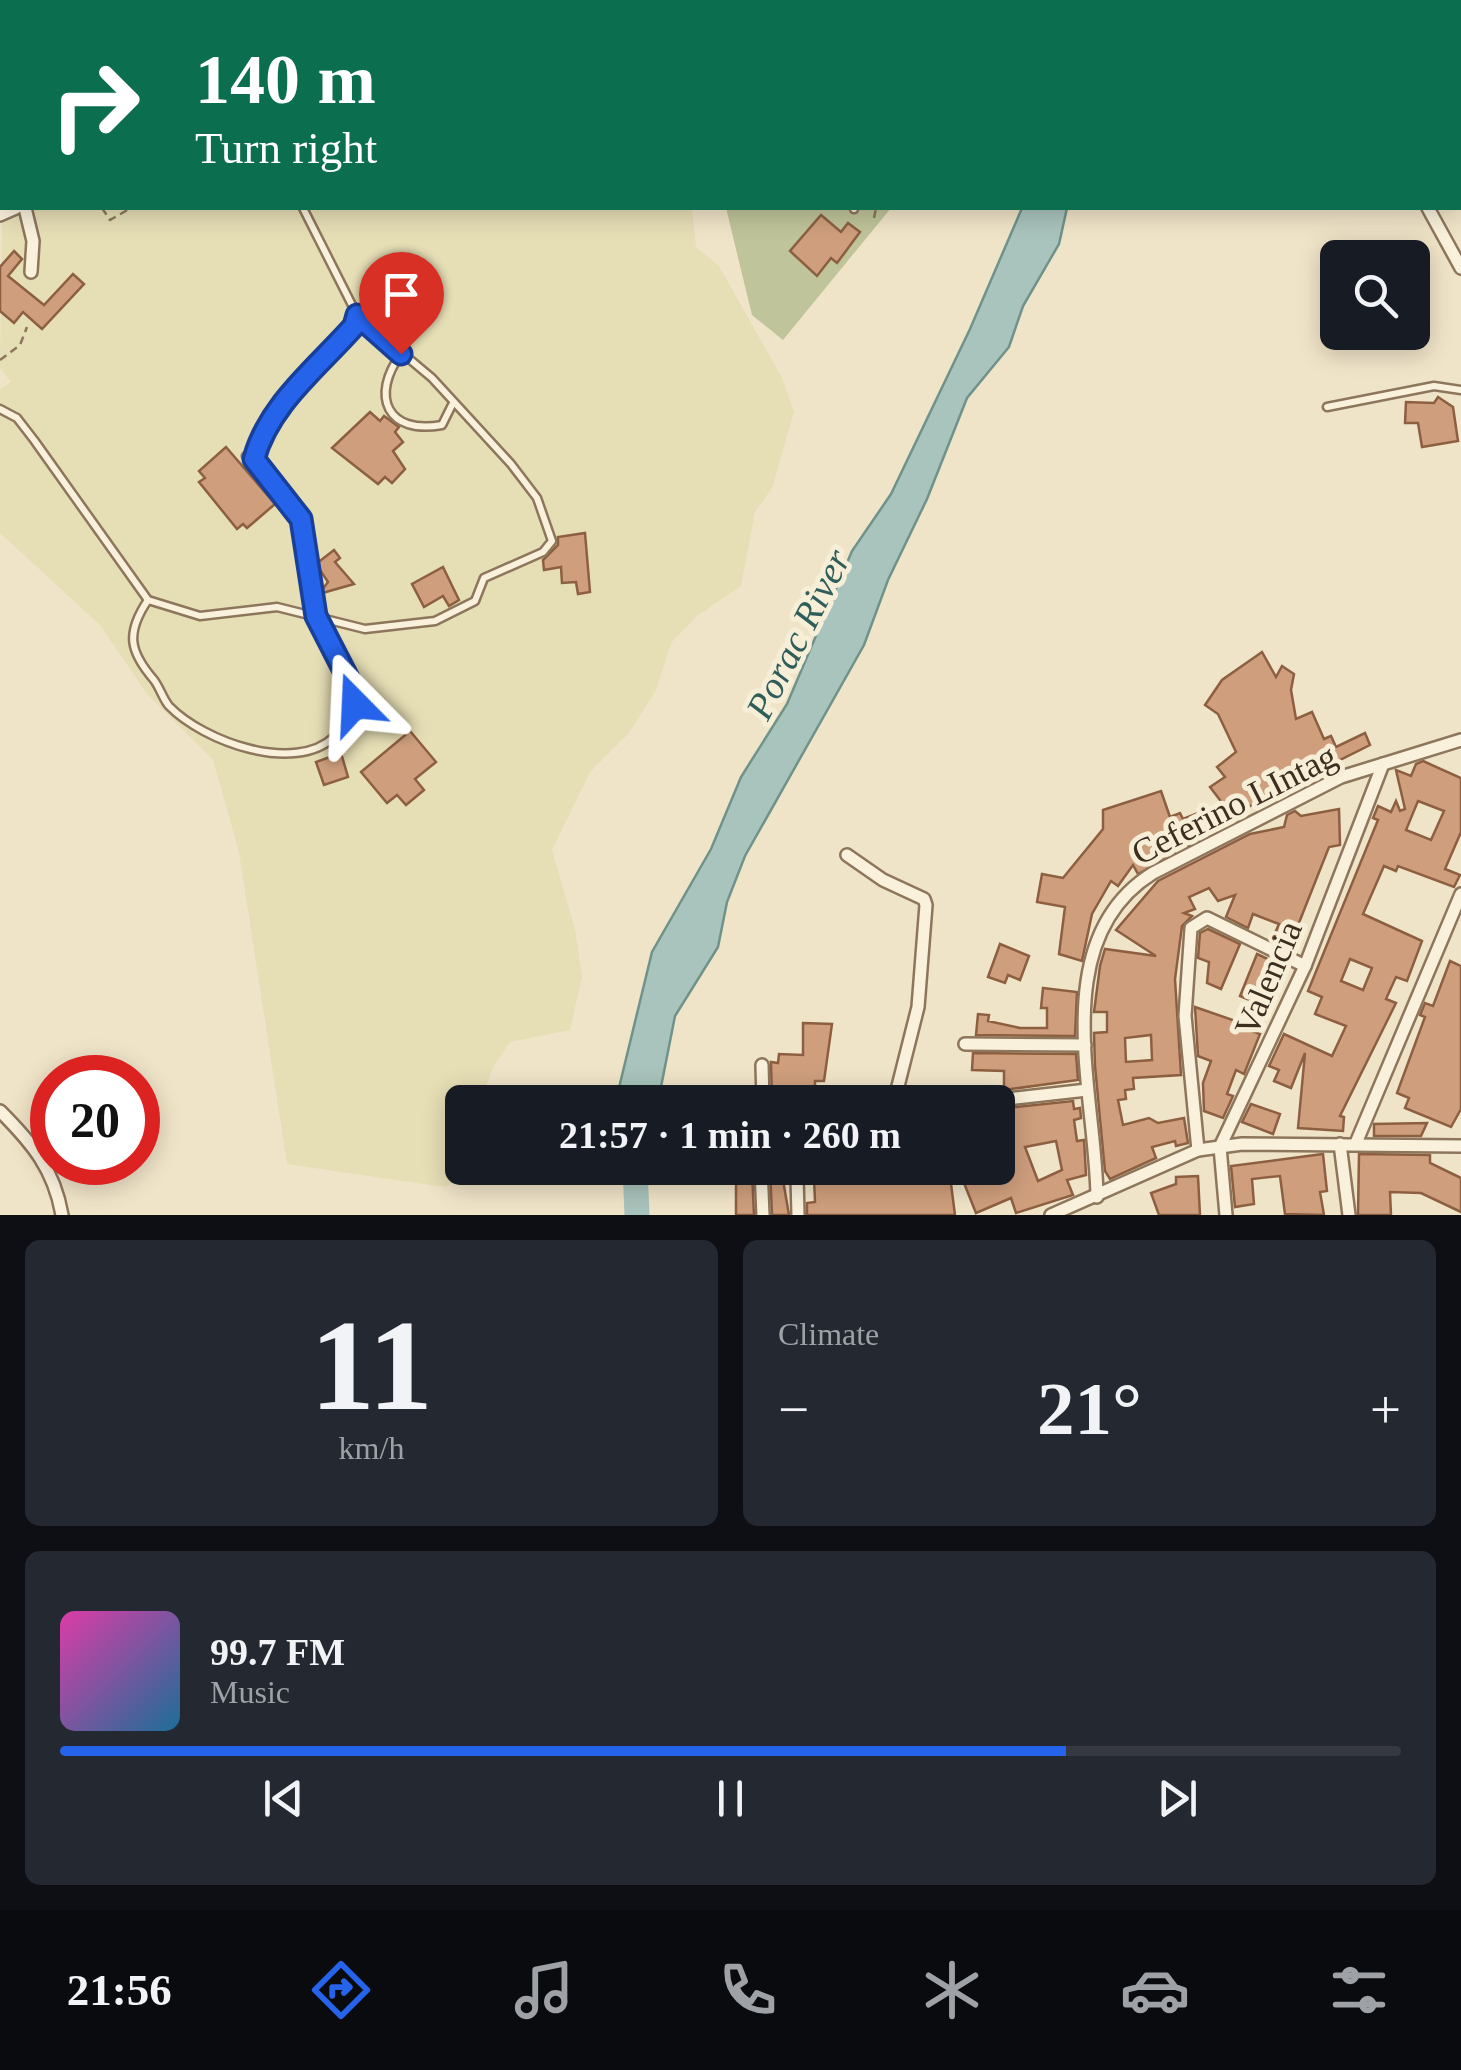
<!DOCTYPE html>
<meta charset="utf-8">
<style>
:root{--surface:#171b24;--page:#242831;--text:#f1f3f6;--muted:#9ea1a6;--line:#363941;--accent:#2563eb}
body{margin:0;font-family:"Times New Roman",serif;background:var(--page);color:var(--text);height:100vh;display:flex;flex-direction:column;font-size:38px;white-space:nowrap}
*{box-sizing:border-box;margin:0}
p{font-size:32px;color:var(--muted)}
.icon{flex:none;width:55px;height:55px;fill:none;stroke:currentColor;stroke-width:2;stroke-linecap:round;stroke-linejoin:round}
.map{position:relative;height:1215px;overflow:hidden}
.sheet{display:flex;flex-direction:column;gap:25px;padding:25px;background:#0d0f14;flex:1}
.sheet>*{flex:none}
.top-card{position:absolute;left:0px;top:0px;width:1462px;height:210px;box-shadow:0 5px 25px #0003;background:#0b6e4f;color:#fff;overflow:hidden}
.buttons{position:absolute;left:1320px;top:240px;display:grid;gap:20px}
.buttons a{display:grid;place-items:center;width:110px;height:110px;border-radius:15px;background:var(--surface);box-shadow:0 5px 25px #0003;font-size:50px}
.speed{position:absolute;left:30px;top:1055px;display:flex;gap:20px;font-size:50px;font-weight:700;text-align:center}
.speed>*{display:grid;place-content:center;width:130px;height:130px;border-radius:50%;background:var(--surface);box-shadow:0 5px 25px #0003;line-height:1}
.speed .limit{border:15px solid #d22;background:#fff;color:#111}
.pin{position:absolute;display:grid;place-items:center;width:85px;height:85px;color:#fff;margin:-102px -42px;border-radius:50% 50% 50% 0;rotate:-45deg;box-shadow:0 0 10px #0007}
.pin .icon{rotate:45deg}
.me{position:absolute;width:110px;margin:-55px;rotate:339deg;stroke-linejoin:round;filter:drop-shadow(0 0 8px #0008)}
.turn{display:flex;align-items:center;gap:35px;height:210px;padding:0 30px;font-size:45px}
.turn .icon{width:130px;height:130px;stroke-width:2.5}
.turn b{display:block;font-size:70px;line-height:85px}
.big{font-size:75px;font-weight:800;line-height:1.1}
.sheet .card{flex:1;display:flex;flex-direction:column;justify-content:center;gap:15px;min-width:0;padding:0 35px;border-radius:15px;background:var(--page)}
.sheet .dial{align-items:center;gap:0}
.dial b{font-size:130px;line-height:1}
.song{display:flex;align-items:center;gap:30px}
.cover{width:120px;height:120px;border-radius:15px;background:linear-gradient(135deg,hsl(320 70% 55%),hsl(200 70% 35%))}
.played{height:10px;border-radius:5px;background:linear-gradient(90deg,var(--accent) 75%,var(--line) 75%)}
.keys{display:flex;justify-content:space-around;direction:ltr}
.heat{display:flex;justify-content:space-between;align-items:center;font-size:55px;direction:ltr}
.sheet .tiles{flex:1;display:grid;gap:25px;grid-template-columns:1fr 1fr}
.card:last-child{grid-column:span 2}
.trip{position:absolute;left:445px;top:1085px;width:570px;height:100px;border-radius:15px;background:var(--surface);box-shadow:0 5px 25px #0003;font-weight:800;line-height:100px;text-align:center}
.tabs{display:flex;height:160px;justify-content:space-around;align-items:center;background:#090b0e;color:var(--muted)}
.tabs .icon{width:70px;height:70px}
.tabs .on{color:var(--accent)}
.tabs b{font-size:45px;color:var(--text)}
.map>svg:first-child{display:block}
</style>
<div class="map">
<svg width="1461" height="1215" viewBox="0 0 1461 1215">
<rect width="100%" height="100%" fill="#f0e4c8"/>
<path fill="#e6deb5" d="M2,201v7h690l4,39 23,19 63,112 12,34 -22,76 -17,24 -14,74 -44,30 -26,27 -15,47 -27,43 -39,39 -38,78 23,79 7,47 -12,54 -60,12 -17,25 -10,27 3,8h-24v66h23l-2,3 -39,16 -157,-23 -48,-312 -26,-92 -66,-66 -47,-69 -100,-92v-144l11,-7 -11,-14z"/>
<path fill="#bfc49a" d="M726,208h165l-108,132 -31,-25z"/>
<path fill="#a9c4bc" stroke="#6f938a" stroke-width="2.5" d="M1022,208h45l-8,36 -36,62 -14,41 -42,51 -40,101 -39,81 -24,65 -119,211 -18,46 -9,45 -43,69 -17,86h-38l-4,-2 36,-148 59,-103 30,-72 46,-73 65,-153 39,-57 79,-165z"/>
<g fill="none" stroke-linecap="round" stroke-linejoin="round">
<path stroke="#a9c4bc" stroke-width="25" d="M635,1168l2,47"/>
</g>
<g fill="#cf9f7d" stroke="#8d5f41" stroke-width="2.5" fill-rule="evenodd">
<path d="M821,215l20,17 7,-9 12,9 -23,31 -6,-5 -14,18 -27,-25z"/>
<path d="M14,251l8,8 -14,17 36,29 29,-31 11,10 -42,45 -19,-17 -9,11 -14,-12v-44z"/>
<path d="M1438,397l15,10 5,34 -36,6 -4,-24h-13l1,-21 28,1z"/>
<path d="M370,412l10,9 4,-5 15,11 -4,5 8,10 -10,9 12,18 -13,14 -7,-6 -7,7 -46,-36z"/>
<path d="M226,447l49,57 -28,24 -4,-4 -6,5 -38,-47 6,-4 -6,-7z"/>
<path d="M585,533l5,59 -12,2 -2,-12 -14,1 -1,-16 -17,3 -1,-10 15,-15v-8z"/>
<path d="M334,550l6,8 -5,4 19,22 -35,10 9,-12 -12,-18z"/>
<path d="M443,567l16,33 -10,6 -6,-10 -19,11 -12,-23z"/>
<path d="M1262,652l14,25 6,-11 12,8 -3,16 5,29 16,-7 12,27 7,-3 5,11 29,-14 5,12 -62,31 1,4 -34,15 -2,-4 -40,26 -23,-30 15,-10 -8,-10 19,-15 -18,-38 -13,-9 17,-25z"/>
<path d="M410,731l26,31 -21,17 9,11 -18,15 -9,-10 -10,8 -26,-31z"/>
<path d="M341,753l7,24 -24,8 -8,-23z"/>
<path d="M1423,761l38,17v54l-16,37 15,6 -6,12 -56,-21 -2,5 -12,-5 -21,48 59,27 -15,40 -11,-4 -10,22 10,4 -56,113 4,1 -1,14 -45,-3 7,-75 -14,35 -17,-7 5,-11 -10,-4 15,-32 48,22 14,-30 -31,-12 7,-17 -14,-6 70,-171 -5,-2 5,-12 13,6 5,-11 4,10 5,-2 -9,-39 15,6 5,-12zM1418,801l26,10 -13,29 -25,-10zM1350,959l22,9 -9,22 -22,-9z"/>
<path d="M1161,791l9,26 10,-4 3,6 15,-6 10,22 -70,39 -5,-9 -15,21 -7,-5 -19,33 -10,47 -23,-7 6,-47 -28,-5 5,-28 21,4 40,-49v-19z"/>
<path d="M1339,809l1,36 -11,2 -40,101 -17,-8 7,-16 -26,-10 -5,14 -22,-11 9,-22 -17,6 -9,-13 -20,9 6,12 -11,4 8,3 -10,10 -7,53 6,96 -48,3 1,11 -9,1 1,9 -8,1 5,25 26,-7 9,5 26,-5 4,25 -12,3 -1,-5 -23,6 4,11 -46,21 -5,-8 -10,-105 -1,-33 13,-1v-20h-13l6,-46 5,-17 51,7 -40,-26 42,-49 92,-47 34,-7 3,-12 8,-4 6,5zM1151,1035l1,25 -26,2 -1,-24z"/>
<path d="M1208,929l32,15 -19,45 -14,-6 2,-21 -11,-4 2,-25z"/>
<path d="M1000,944l29,12 -9,24 -12,-5 -3,8 -17,-6z"/>
<path d="M1257,954l30,14 -18,40 -29,-12z"/>
<path d="M1450,961l11,5v143l-10,18 -46,-19 4,-10 -12,-5 28,-76 -5,-2 5,-12 8,3z"/>
<path d="M1043,988l34,4 -2,44 -99,-1 2,-21 11,1 -1,6 32,7h27v-20h-6z"/>
<path d="M1195,1007l55,19 -1,4 11,4 -16,40 -8,-4 -9,24 6,2 -10,22 -19,-7 -1,-28 8,-22 -13,-5z"/>
<path d="M803,1023l29,1 -8,57h-9v11h-17l-1,10h-25l-1,-40 7,1 1,-9 24,1z"/>
<path d="M973,1053l103,1 2,26 -74,10v-19l-32,-1z"/>
<path d="M998,1098l9,10 66,-7 1,8 6,-1 1,10 -7,2 3,21 7,-1 2,35 -19,5 6,15 -57,18 -5,-15 -35,15 -18,-45h40l6,-9 -6,-16 13,-6 -5,-23 -8,1zM1056,1141l6,29 -24,11 -13,-34z"/>
<path d="M1251,1104l29,10 -7,20 -31,-12z"/>
<path d="M1427,1123l-6,13h-47v-12z"/>
<path d="M1323,1154l4,37 -7,1 4,23 -39,-1 -5,-38 -28,3 2,25 -19,3 -4,-41z"/>
<path d="M1359,1154l71,1v8l31,15v34l-40,-19 -31,-1 1,23h-33z"/>
<path d="M770,1168h11l8,47h-17z"/>
<path d="M874,1168h75l6,47h-148v-12l8,-1 -1,-24 60,-5z"/>
<path d="M752,1172l2,43h-18v-42z"/>
<path d="M1198,1176l2,39h-41l-8,-22 25,-9v-7z"/>
</g>
<g fill="none" stroke-linecap="round" stroke-linejoin="round">
<g stroke="#8d765c" stroke-width="11">
<g id="lane">
<path d="M797,0l1,2"/>
<path d="M635,2v-2"/>
<path d="M854,208v1"/>
<path d="M401,354c-31,42 -14,81 41,71l10,-20"/>
<path d="M1327,407l107,-21 27,4"/>
<path d="M0,409l17,9 17,22 114,160 52,16 77,-9 88,22 70,-8 40,-20 9,-23 59,-26 9,-11 -15,-43 -26,-34 -79,-86 -75,-63 -54,-107"/>
<path d="M246,456l8,3c15,-55 64,-92 100,-133l3,-11"/>
<path d="M148,600c-23,34 -18,52 6,80 6,8 9,19 15,26 35,36 126,68 165,31 11,-10 21,-24 20,-39 0,-28 -29,-55 -38,-82 -9,-28 -5,-76 -15,-97 -10,-21 -33,-42 -47,-60"/>
</g>
</g>
<g stroke="#8d765c" stroke-width="16">
<g id="street">
<path d="M1344,0l1,2"/>
<path d="M0,149l2,4"/>
<path d="M25,208l8,33 -2,31"/>
<path d="M1428,208l33,60"/>
<path d="M0,215l16,-7"/>
<path d="M847,855l36,25 41,19 2,6 -8,102 -24,95"/>
<path d="M965,1044l120,1"/>
<path d="M762,1065l1,37"/>
<path d="M1007,1099l80,-9"/>
<path d="M0,1111c32,32 54,58 62,104"/>
<path d="M1356,1143l105,-249"/>
<path d="M1340,1144l9,71"/>
<path d="M1198,1150l-13,-134 6,-88 16,-10 98,48"/>
<path d="M761,1168l2,47"/>
<path d="M1097,1197c-1,-103 -52,-257 56,-324l188,-96 120,-37"/>
<path d="M798,1215l-1,-39 10,-8"/>
<path d="M1051,1215l147,-65 44,-6 219,2"/>
<path d="M1226,1215l-6,-68 85,-181 78,-202"/>
</g>
</g>
<g stroke="#8d765c" stroke-width="2.5" stroke-dasharray="8 5" stroke-linecap="butt">
<path d="M928,2v-2"/>
<path d="M102,208l8,12 21,-12"/>
<path d="M874,218l2,-10"/>
<path d="M0,360l20,-15 7,-18"/>
</g>
<use href="#lane" stroke="#faf1dc" stroke-width="6"/>
<use href="#street" stroke="#faf1dc" stroke-width="11"/>
</g>
<g fill="none" stroke-linecap="round" stroke-linejoin="round">
<g stroke="#184099" stroke-width="25">
<path id="route" d="M355,704l-1,-14 -38,-74 -15,-97 -47,-60c15,-55 64,-92 100,-133l3,-11 44,39"/>
</g>
<use href="#route" stroke="#2563eb" stroke-width="18"/>
</g>
<g text-anchor="middle" stroke-width="10" stroke-linejoin="round" paint-order="stroke">
<g font-size="35" fill="#3d2e20" stroke="#f7eed8">
<text transform="translate(1234 804) rotate(-27)" y="12">Ceferino LIntag</text>
<text transform="translate(1268 978) rotate(-67)" y="12">Valencia</text>
</g>
<g font-size="38" font-style="italic" fill="#2f5d5a" stroke="#f7eed8">
<text transform="translate(798 634) rotate(-63)" y="13">Porac River</text>
</g>
</g>
</svg>
<div class="buttons">
<a><svg class="icon" aria-label="search" viewBox="0 0 24 24"><circle cx="10" cy="10" r="6"/><path d="M15 15l6 6"/></svg></a>
</div>
<div class="speed"><div class="limit">20</div></div>
<div class="pin" style="left:401px;top:354px;background:#d93025"><svg class="icon" aria-label="arrive" viewBox="0 0 24 24"><path d="M6 21V4h12l-3 4 3 4H6"/></svg></div>
<svg class="me" style="left:355px;top:704px" viewBox="-20 -20 40 40"><path d="M0-17L14 15 0 8-14 15z" fill="#2563eb" stroke="#fff" stroke-width="4"/></svg>
<div class="trip">21:57 · 1 min · 260 m</div>
<div class="top-card">
<div class="turn"><svg class="icon" aria-label="right" viewBox="0 0 24 24"><path d="M7 20v-9h11M14 6l5 5-5 5"/></svg><div><b>140 m</b>Turn right</div></div>
</div>
</div>
<section class="sheet">
<div class="tiles">
<div class="card dial"><b>11</b><p>km/h</p></div>
<div class="card"><p>Climate</p>
<div class="heat"><a>−</a><b class="big">21°</b><a>+</a></div>
</div>
<div class="card">
<div class="song"><i class="cover"></i><div><b>99.7 FM</b><p>Music</p></div></div>
<div class="played"></div>
<div class="keys"><svg class="icon" aria-label="previous" viewBox="0 0 24 24"><path d="M18 5L8 12l10 7zM5 5v14"/></svg><svg class="icon" aria-label="pause" viewBox="0 0 24 24"><path d="M8 5v14M16 5v14"/></svg><svg class="icon" aria-label="next" viewBox="0 0 24 24"><path d="M6 5l10 7-10 7zM19 5v14"/></svg></div>
</div>
</div>
</section>
<nav class="tabs">
<b>21:56</b>
<svg class="icon on" aria-label="directions" viewBox="0 0 24 24"><path d="M12 3l9 9-9 9-9-9zM9 14v-3h6M13 9l2 2-2 2"/></svg>
<svg class="icon" aria-label="music" viewBox="0 0 24 24"><path d="M9 18V5l10-2v13"/><circle cx="6" cy="18" r="3"/><circle cx="16" cy="16" r="3"/></svg>
<svg class="icon" aria-label="phone" viewBox="0 0 24 24"><path d="M5 4h4l2 5-3 2q2 4 5 5l2-3 5 2v4C11 20 4 13 5 4z"/></svg>
<svg class="icon" aria-label="climate" viewBox="0 0 24 24"><path d="M12 3v18M4 7l16 10M4 17L20 7"/></svg>
<svg class="icon" aria-label="car" viewBox="0 0 24 24"><path d="M5 17H2v-5l4-1 3-4h7l3 4 3 1v5h-3M9 17h6M6 11h13"/><circle cx="7" cy="17" r="2"/><circle cx="17" cy="17" r="2"/></svg>
<svg class="icon" aria-label="filters" viewBox="0 0 24 24"><path d="M4 7h16M4 17h16"/><circle cx="9" cy="7" r="2"/><circle cx="15" cy="17" r="2"/></svg>
</nav>
